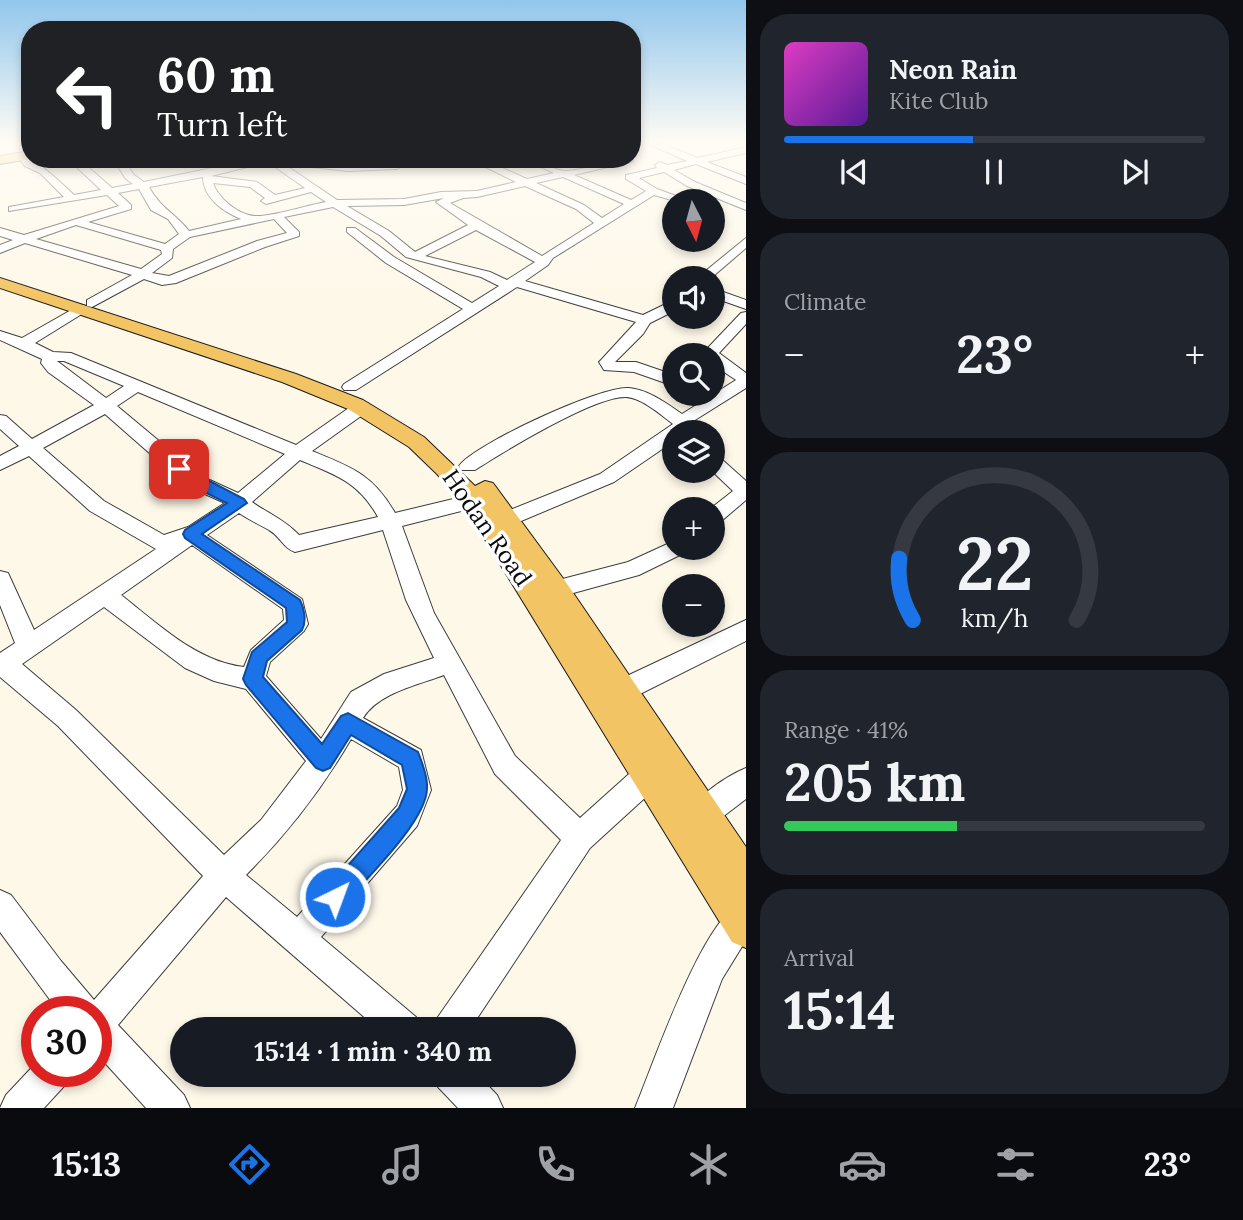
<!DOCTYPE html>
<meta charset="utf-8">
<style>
:root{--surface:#171b24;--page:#20242c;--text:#f1f3f6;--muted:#9ea1a6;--line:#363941;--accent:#1a73e8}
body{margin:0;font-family:Lora,serif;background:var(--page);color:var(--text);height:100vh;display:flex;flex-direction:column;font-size:26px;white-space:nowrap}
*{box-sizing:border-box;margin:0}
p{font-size:23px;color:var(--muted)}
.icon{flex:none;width:38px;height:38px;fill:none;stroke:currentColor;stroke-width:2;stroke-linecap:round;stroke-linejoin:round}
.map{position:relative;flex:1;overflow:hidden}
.drawer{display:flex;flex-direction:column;gap:14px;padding:14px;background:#0d0f14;width:497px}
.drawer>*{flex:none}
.top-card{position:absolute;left:21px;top:21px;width:620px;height:147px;border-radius:28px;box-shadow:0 4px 10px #0003;background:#202124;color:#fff;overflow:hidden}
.needle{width:46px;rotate:174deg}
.fabs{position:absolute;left:662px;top:189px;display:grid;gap:14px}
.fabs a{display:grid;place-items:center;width:63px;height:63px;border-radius:50%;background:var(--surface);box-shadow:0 4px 10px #0003;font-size:35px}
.speed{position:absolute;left:21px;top:996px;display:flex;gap:14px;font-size:35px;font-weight:700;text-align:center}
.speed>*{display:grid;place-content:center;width:91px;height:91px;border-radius:50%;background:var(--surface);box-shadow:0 4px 10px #0003;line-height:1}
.speed .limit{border:10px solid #d22;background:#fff;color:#111}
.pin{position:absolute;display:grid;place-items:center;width:60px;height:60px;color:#fff;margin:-30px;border-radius:14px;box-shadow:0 4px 10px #0006}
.me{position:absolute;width:77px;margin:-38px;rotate:42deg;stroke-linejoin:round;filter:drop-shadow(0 0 5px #0008)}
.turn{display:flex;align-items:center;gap:24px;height:147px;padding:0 21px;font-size:32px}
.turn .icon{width:91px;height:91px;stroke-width:2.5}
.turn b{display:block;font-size:49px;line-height:60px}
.big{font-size:52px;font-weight:700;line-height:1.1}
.drawer .tile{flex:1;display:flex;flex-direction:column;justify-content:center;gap:10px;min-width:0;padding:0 24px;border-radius:28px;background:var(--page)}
.drawer .dial{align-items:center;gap:0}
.dial svg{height:182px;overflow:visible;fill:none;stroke:var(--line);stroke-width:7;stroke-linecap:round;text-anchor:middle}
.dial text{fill:var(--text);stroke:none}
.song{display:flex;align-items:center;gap:21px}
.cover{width:84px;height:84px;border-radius:10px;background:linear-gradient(135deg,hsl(310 70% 55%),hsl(270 70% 35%))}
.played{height:7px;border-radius:4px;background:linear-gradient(90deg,var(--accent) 45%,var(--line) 45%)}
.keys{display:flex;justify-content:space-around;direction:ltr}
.heat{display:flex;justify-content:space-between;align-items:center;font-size:38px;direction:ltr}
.charge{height:10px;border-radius:5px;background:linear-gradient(90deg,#34c759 41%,var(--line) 0)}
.trip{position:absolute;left:170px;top:1017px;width:406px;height:70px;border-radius:35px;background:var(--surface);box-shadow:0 4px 10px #0003;font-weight:700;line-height:70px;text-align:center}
.tabs{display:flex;height:112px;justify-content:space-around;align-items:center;background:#090b0e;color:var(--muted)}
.tabs .icon{width:49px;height:49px}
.tabs .current{color:var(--accent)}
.tabs b{font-size:32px;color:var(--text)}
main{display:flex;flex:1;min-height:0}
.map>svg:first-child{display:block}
</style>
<main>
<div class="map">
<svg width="746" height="1108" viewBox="0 0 746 1108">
<rect width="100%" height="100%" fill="#fef8e9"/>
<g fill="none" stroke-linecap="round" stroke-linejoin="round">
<g stroke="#3d3d3d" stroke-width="2">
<g id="minor">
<path d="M646,143h13l39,15 48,-11v6l-39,9 39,15v7l-50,-20 -22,6 21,12 51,21v7l-59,-24 -23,-14 -25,6 18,11 33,12h-15l-21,-6 -101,63 -5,7 -23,16 118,34 31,-15v11l-24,12 -7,11 -28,28h21l38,13v11l-40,-14 -30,-2 -5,-8 3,-3 34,-37 -119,-35 -161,103h-12l-2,-3 2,-3 119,-75 -77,-46 -39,-31v-4h8l39,29 78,46 27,-17 -18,-9 -75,-20 -25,-21 -48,-29 -49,10 15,15v4l-34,11 -89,36 -14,2 -18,-6 -52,28 -5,-1v-6l45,-25 -107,-32 -25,10v-8l13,-5 -13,-4v-8l24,7 95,-29 -12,-11 -98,16v-4l55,-10 -24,-24 -15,-7 -8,-10 5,-3c19,11 35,26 52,42l27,-5 -33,-31h11l33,29 21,-4 -7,-5 -13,-20h10l11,16 10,7 112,-23 92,6 49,-2 5,3 -5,3 -49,2 -64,-7 53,36 67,-1 37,-7 36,-1 39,-9 -47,-23h13l45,20 27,-6 -30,-14c17,0 29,12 42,12 22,-1 43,-12 66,-12v-2l1,4 -59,14 57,25 15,-9 -20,-12v-4l31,-7 -2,-3 5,-3 7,3 20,-4zM268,162l37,26 -30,7 -18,-13 -46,-6zM203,177c0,21 21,35 38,42l-52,12c-15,-19 -28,-22 -40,-44zM563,177l61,27 -22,14 -18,-13 -48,-22zM213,183l37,4 15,11 -4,3 5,3 45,-12 15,10c-18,3 -55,15 -71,14 -17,-1 -37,-18 -42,-33zM525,186l51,23 18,14 -52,33 -92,-53 13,-5 14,-1zM139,189l12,21 17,9 11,15 -14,10 -77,-22 43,-13v-4l-13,-12zM444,198l-8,4 32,23 -53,27 -26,-21 -42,-25 57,-1zM274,219l13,14 -30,8 -88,35 -17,-3 20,-15 1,-9 17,-12zM76,225l85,25 1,4 -21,15 -105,-30zM476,230l59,32 -28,18 -17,-8 -65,-16z"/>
<path d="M405,159h13l5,4 -5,3z"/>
<path d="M746,238v10l-35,30h-14z"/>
<path d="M712,288l34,12v9l-34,-12z"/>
<path d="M80,305l5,1v6l-50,31 18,9 18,1 225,92 60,-42h12l2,4 -2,4 -56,40c39,16 61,23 83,62l79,-19 7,2 3,5 -3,5 -79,20 32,87 81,143 65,62 59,-53 10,-3 10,3 4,10 -4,10 -69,63 -120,181h-37l5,-12 123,-177 -66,-66 -51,-99c-26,10 -66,18 -81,43l58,32 10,40 -14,36 -96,111 95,80 5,12h-43l-152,-132 -108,128 66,70 6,13h-44l-50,-55v-41h-37l-59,-80v-42l11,5 50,66 33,39 109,-124 -145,-150 -58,-49v-24l15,-10 -15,-38v-34l8,2 26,57 122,-81 -66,-38 -61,-55 -29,14v-14l19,-10 -19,-17v-14l6,1 26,23 62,-34 -46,-33 -7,-9 1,-4 -42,-19v-9l22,7zM57,361h7l60,25 -18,12zM138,392l147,62 -47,39 -37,-17 -84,-70zM105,414l82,72 38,17 -37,24 -24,8 -60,-34 -61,-53zM300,460c35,15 58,21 78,57l-79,18c-14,-15 -30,-21 -47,-33zM239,513c10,7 20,11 30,17 11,6 14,18 26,22l88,-22 23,70 28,58 -50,16 -33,18 -30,47 -55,-63 4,-14 34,-31 4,-7 -6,-25 -95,-64zM192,545l91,64 1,11 -33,30 -7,17c-47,-5 -87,-44 -123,-72zM104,607l81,61 29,13 32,8 60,72 -45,59 -37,35 -148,-145 -54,-46zM351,739l48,28 4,23 -6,16 -100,111 -51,-42c41,-41 76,-86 105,-136z"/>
<path d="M746,312v12l-27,29 27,20v15l-51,32 -11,12h-10v9l-60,41 -100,42 -7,2 -7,-2 -3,-5 3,-5 100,-40 73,-50c-13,-10 -31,-26 -47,-27 -32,-1 -123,55 -151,73h-14l-2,-4c14,-21 143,-81 170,-78 20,2 37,15 53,26l54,-34 -24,-16v-9l-9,-2 38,-40z"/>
<path d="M712,454l6,2 28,25v19l-27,23 -7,2v-16h-2l23,-18 -21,-20z"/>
<path d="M674,541v7h11l-3,6 -43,21 -84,23 -8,-3 -3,-6 3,-6 81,-21z"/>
<path d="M746,620v21l-116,58 -9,3 -9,-3 -3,-8 3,-8z"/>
<path d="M746,768v31l-34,26 -10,4 -10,-4 -4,-10c8,-19 39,-39 58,-47z"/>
<path d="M741,903l5,2v35l-24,39 -49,129h-38c18,-43 67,-188 106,-205z"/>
<path d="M37,1062v9h34l-5,13 -22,24h-44l6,-13z"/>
<path d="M433,1074h44l20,21 6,13h-45l-20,-21z"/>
</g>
</g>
<g stroke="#1b1b1b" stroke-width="2">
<g id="major">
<path d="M30,151v8l-30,5v-8z"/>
<path d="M0,278l296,96 67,26 61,37 51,49 10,-5 8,2 72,98 181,266v101l-14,-6 -267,-435 -28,-33 -28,-27 -61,-38 -66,-27 -282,-94z"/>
</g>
</g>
<use href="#minor" fill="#fff" fill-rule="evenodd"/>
<use href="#major" fill="#f3c464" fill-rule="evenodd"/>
</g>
<linearGradient id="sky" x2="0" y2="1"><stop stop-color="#91c6ec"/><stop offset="0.48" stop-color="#fffcf5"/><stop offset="1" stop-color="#fffcf5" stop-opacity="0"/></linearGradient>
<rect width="746" height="298" fill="url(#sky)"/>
<path fill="#1a73e8" stroke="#114b97" stroke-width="2" d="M179,465l65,34 3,4 -45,31 98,66c4,8 7,21 2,30l-35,31 -4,16 59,67 19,-28 7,-3 70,39c4,10 10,25 9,36 0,33 -62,92 -84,117l-8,4 -8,-4 -4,-8 4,-8 72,-81 8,-19 -5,-24 -51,-30 -21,33 -7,3 -7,-3 -70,-83 -3,-6 9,-27 35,-30 -1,-14 -101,-70 -2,-4 2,-4 42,-27 -33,-16 -20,-14v-7z"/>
<g text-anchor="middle" stroke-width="7" stroke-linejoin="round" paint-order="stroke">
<g font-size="24" fill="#0a0a0a" stroke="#fff">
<text transform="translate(487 528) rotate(55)" y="8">Hodan Road</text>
</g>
</g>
</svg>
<div class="fabs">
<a><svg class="needle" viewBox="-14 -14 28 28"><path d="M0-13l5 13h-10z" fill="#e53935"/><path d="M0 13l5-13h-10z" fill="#9ea1a6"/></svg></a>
<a><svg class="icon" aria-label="sound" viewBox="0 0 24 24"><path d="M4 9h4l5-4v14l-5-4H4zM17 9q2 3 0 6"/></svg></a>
<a><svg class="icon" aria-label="search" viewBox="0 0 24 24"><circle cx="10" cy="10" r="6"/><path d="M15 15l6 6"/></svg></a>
<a><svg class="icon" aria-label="layers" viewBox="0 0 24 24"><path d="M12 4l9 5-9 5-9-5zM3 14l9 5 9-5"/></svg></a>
<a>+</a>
<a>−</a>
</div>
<div class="speed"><div class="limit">30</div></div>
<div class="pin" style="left:179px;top:469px;background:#d93025"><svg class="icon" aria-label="arrive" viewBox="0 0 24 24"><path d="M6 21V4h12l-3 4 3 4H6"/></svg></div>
<svg class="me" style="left:335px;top:897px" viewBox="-20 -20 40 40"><circle r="17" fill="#1a73e8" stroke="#fff" stroke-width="3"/><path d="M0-11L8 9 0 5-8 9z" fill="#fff"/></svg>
<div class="trip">15:14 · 1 min · 340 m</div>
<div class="top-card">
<div class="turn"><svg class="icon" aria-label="left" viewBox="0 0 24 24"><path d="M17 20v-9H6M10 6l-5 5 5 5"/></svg><div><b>60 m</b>Turn left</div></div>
</div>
</div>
<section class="drawer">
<div class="tile">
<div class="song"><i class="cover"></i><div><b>Neon Rain</b><p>Kite Club</p></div></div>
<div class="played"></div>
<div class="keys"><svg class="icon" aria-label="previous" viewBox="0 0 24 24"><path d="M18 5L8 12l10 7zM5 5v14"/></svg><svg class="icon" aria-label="pause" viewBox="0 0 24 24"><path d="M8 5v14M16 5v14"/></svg><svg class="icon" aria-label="next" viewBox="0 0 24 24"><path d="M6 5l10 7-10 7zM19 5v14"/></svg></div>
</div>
<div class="tile"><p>Climate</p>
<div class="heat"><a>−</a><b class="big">23°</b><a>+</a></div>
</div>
<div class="tile dial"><svg viewBox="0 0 100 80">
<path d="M14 69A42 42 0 1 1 86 69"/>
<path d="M14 69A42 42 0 0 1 8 42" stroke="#1a73e8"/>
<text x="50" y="56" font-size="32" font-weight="700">22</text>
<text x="50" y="72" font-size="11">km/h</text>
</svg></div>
<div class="tile"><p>Range · 41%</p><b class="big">205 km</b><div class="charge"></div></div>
<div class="tile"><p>Arrival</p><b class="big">15:14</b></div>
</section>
</main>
<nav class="tabs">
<b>15:13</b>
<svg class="icon current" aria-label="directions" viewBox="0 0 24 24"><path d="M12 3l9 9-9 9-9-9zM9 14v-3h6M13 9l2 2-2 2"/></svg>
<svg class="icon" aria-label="music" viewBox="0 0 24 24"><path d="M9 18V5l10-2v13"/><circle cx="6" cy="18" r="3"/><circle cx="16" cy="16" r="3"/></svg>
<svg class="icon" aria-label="phone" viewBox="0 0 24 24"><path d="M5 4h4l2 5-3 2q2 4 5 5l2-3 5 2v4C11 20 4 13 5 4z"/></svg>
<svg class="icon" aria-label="climate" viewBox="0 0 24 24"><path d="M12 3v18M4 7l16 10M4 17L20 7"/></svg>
<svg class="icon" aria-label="car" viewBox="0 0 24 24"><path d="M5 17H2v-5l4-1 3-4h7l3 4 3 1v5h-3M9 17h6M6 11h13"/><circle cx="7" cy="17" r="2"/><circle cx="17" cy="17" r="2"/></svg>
<svg class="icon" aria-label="filters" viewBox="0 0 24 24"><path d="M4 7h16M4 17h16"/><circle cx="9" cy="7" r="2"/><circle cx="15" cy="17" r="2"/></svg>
<b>23°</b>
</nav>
